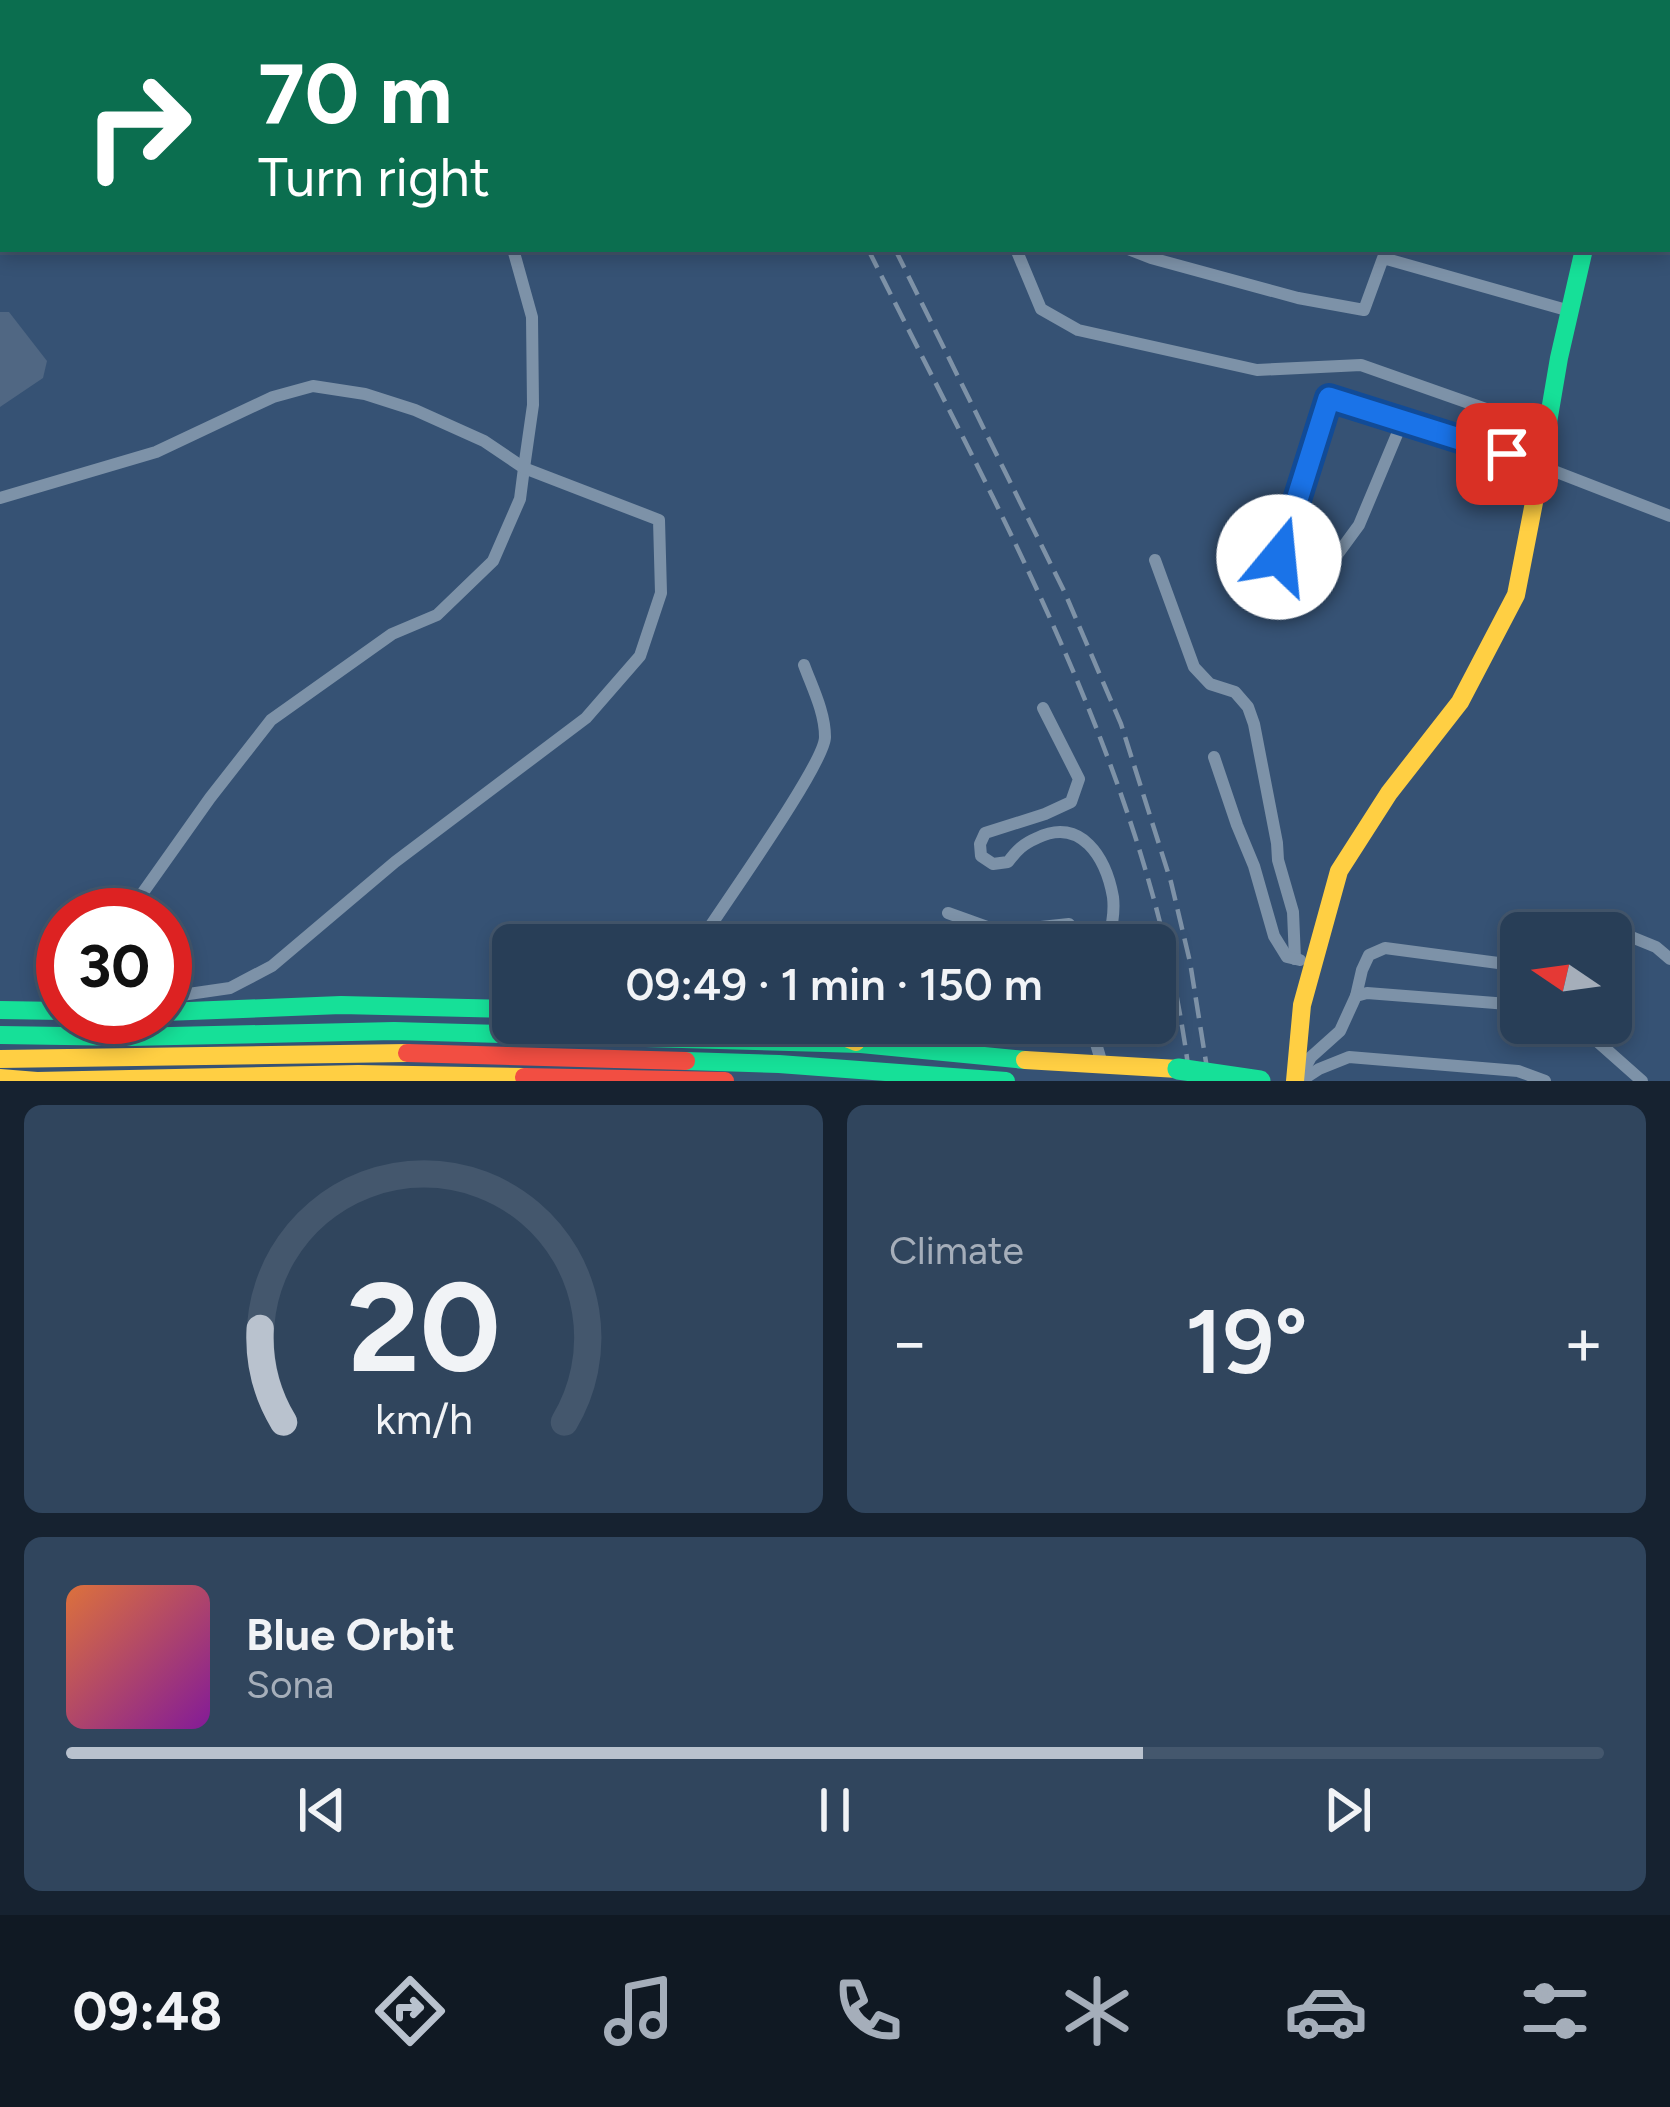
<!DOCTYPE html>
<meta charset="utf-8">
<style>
:root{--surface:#283e57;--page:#30455d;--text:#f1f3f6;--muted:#a5aeba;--line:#44576d;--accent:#b9c2ce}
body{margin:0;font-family:Figtree,sans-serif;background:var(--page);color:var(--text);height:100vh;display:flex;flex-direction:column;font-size:45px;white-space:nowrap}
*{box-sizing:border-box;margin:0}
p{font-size:39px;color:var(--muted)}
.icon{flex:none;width:66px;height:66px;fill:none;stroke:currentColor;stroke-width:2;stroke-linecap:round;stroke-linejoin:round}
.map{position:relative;height:1081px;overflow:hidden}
.side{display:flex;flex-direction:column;gap:24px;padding:24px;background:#162230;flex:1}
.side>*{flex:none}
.guide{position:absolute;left:0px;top:0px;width:1671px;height:252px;box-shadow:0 6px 18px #0003,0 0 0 3px var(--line);background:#0b6e4f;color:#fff;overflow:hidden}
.needle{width:78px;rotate:283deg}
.fabs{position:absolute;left:1500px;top:912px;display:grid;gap:24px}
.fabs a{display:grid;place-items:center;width:132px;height:132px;border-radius:18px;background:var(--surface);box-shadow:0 6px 18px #0003,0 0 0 3px var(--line);font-size:60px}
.speed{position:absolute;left:36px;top:888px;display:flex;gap:24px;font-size:60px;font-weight:700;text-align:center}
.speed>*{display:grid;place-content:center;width:156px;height:156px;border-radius:50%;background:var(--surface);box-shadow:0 6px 18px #0003,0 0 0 3px var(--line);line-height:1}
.speed .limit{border:18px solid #d22;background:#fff;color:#111}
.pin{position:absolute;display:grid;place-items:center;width:102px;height:102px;color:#fff;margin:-51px;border-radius:24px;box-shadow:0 6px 18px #0006}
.me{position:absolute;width:132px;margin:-66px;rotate:17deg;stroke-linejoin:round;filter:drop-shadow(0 0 9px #0008)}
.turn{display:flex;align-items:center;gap:42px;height:252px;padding:0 60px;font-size:54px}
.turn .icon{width:156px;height:156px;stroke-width:2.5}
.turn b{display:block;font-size:84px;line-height:102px}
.big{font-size:90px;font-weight:600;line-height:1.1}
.side .widget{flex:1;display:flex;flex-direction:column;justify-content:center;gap:18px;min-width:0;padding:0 42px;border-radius:18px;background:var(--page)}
.side .dial{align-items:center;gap:0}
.dial svg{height:312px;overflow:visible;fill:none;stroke:var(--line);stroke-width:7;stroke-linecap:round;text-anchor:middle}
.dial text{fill:var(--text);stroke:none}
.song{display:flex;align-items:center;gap:36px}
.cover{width:144px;height:144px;border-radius:18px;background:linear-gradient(135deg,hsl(20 70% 55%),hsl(290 70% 35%))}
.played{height:12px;border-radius:6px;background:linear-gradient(90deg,var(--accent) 70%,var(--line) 70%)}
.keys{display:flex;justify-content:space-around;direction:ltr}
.heat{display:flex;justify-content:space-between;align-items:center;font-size:66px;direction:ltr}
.side .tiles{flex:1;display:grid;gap:24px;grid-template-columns:1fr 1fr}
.widget:last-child{grid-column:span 2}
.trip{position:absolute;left:492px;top:924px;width:684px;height:120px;border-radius:18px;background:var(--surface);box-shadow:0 6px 18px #0003,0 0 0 3px var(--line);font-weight:600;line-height:120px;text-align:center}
.tabs{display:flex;height:192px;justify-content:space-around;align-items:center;background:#101923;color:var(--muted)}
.tabs .icon{width:84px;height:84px}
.tabs .active{color:var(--accent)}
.tabs b{font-size:54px;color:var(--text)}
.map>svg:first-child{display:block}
</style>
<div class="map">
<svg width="1670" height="1081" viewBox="0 0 1670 1081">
<rect width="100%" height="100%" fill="#365274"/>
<path fill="#506783" d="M0,312h9l38,49 -4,17 -43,29z"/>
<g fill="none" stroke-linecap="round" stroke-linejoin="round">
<path stroke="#7d92a8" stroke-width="6" d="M903,1040l19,-17"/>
<g stroke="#7d92a8" stroke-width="12">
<path d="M464,0v3"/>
<path d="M1152,0l11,3"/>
<path d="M1560,0l3,3"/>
<path d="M914,3v-3"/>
<path d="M0,69l3,-1"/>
<path d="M1668,85l2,1"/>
<path d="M0,199l3,-2"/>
<path d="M1016,249l25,60 37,21 179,40 104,-5 187,66"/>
<path d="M1128,249l23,9 147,40 66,12 19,-52 187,53"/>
<path d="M0,498l156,-46 117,-55 40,-11 52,8 50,16 69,31 40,27 -4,31 -27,62 -56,54 -45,19 -121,86 -61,78 -83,117"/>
<path d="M1155,560l39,107 16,17 25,8 13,15 6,17 23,119 1,17 15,52 2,47"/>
<path d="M1315,585l44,-60 44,-105"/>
<path d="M1266,597l63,-199 212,68 129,50"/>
<path d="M1043,708l36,71 -8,23 -26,12 -60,19 -5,11 1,12 12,8 15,-2c9,-12 15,-18 29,-24 44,-22 69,20 76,59 2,17 -2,32 -6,48"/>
<path d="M1214,757l23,68 17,41 20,70 13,21 13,3"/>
<path d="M948,913l39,14h54l28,-3 5,8 2,13"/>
<path d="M1611,941l18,-5 27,11 14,12"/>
<path d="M698,945c21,-34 127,-181 127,-208 0,-25 -13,-50 -21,-72"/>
<path d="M1356,996l6,-26 7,-15 16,-7 136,18"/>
<path d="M166,1012l2,-15 62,-9 42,-22 123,-104 191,-144 54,-62 21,-63 -2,-73 -135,-52 9,-63 -1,-88 -19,-68"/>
<path d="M1090,1023l12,41"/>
<path d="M1568,1023l30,19 44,39"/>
<path d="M1299,1079l12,-22 29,-26 16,-35 11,-3 154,12"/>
<path d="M1302,1080l17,-11 30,-12 169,14 27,10"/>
</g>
<g stroke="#16e098" stroke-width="18">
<path d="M1668,100l2,-2"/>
<path d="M1537,487l22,-129 25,-109"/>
<path d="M0,1010l63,1"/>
<path d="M165,1012l176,-7 172,4"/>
<path d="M0,1035l129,2 265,-6 467,13 164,16"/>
<path d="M686,1061l93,3 227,17"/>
</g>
<g stroke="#ffcf43" stroke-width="18">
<path d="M810,1023l46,19"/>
<path d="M0,1059l407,-6"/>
<path d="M1025,1060l153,9"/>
<path d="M0,1078l37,3 321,-7 166,3"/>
<path d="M1295,1081l7,-76 37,-134 50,-78 71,-91 56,-107 21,-108"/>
</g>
<g stroke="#f24e42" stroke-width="18">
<path d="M407,1053l279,8"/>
<path d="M524,1077l201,4"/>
</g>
<g stroke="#7e92a7" stroke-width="4.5" stroke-dasharray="21 9" stroke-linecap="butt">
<path d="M733,0l2,3"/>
<path d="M760,0l2,3"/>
<path d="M868,249c132,266 286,532 322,832"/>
<path d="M895,249l170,344 56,131 50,158 19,80 19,119"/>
</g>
<path stroke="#16e098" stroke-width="21" d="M1178,1069l82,12"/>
</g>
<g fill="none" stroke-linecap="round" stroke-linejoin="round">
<g stroke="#114b97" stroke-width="30">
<path id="route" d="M1279,557l50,-159 178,56"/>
</g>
<use href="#route" stroke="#1a73e8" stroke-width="21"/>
</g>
</svg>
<div class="fabs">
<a><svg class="needle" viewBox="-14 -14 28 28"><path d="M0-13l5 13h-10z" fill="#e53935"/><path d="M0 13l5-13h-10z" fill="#a5aeba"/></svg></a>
</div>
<div class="speed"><div class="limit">30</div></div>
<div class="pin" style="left:1507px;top:454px;background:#d93025"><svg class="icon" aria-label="arrive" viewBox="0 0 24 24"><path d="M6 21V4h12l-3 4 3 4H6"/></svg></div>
<svg class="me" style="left:1279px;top:557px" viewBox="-20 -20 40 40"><circle r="19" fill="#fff"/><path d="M0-13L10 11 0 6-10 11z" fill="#1a73e8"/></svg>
<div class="trip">09:49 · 1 min · 150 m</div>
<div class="guide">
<div class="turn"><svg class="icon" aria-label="right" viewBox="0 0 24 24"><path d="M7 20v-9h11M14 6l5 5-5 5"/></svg><div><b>70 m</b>Turn right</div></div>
</div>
</div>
<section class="side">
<div class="tiles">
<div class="widget dial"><svg viewBox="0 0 100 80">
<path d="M14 69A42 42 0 1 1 86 69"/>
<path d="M14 69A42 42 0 0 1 8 45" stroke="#b9c2ce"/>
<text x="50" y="56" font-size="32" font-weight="700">20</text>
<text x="50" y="72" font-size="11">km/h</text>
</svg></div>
<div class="widget"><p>Climate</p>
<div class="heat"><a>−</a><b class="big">19°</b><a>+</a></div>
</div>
<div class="widget">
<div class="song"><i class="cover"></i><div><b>Blue Orbit</b><p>Sona</p></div></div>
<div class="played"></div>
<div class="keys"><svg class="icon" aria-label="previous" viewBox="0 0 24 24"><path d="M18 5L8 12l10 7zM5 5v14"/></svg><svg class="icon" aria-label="pause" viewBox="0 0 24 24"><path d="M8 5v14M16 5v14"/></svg><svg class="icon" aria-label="next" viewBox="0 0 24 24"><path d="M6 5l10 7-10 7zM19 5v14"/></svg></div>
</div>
</div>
</section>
<nav class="tabs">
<b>09:48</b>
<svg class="icon active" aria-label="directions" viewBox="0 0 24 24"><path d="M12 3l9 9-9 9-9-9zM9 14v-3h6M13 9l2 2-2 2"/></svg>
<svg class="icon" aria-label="music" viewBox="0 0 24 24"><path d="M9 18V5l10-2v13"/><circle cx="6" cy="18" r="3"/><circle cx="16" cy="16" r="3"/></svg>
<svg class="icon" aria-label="phone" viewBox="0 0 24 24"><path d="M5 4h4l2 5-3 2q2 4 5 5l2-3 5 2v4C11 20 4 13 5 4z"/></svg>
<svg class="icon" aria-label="climate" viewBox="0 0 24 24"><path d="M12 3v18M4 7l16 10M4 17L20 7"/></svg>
<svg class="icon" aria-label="car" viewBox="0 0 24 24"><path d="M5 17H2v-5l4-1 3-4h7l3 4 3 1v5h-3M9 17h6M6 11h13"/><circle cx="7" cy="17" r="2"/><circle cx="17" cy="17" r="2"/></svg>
<svg class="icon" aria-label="filters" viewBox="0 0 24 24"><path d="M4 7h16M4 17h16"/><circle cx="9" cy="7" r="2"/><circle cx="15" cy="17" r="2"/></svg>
</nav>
